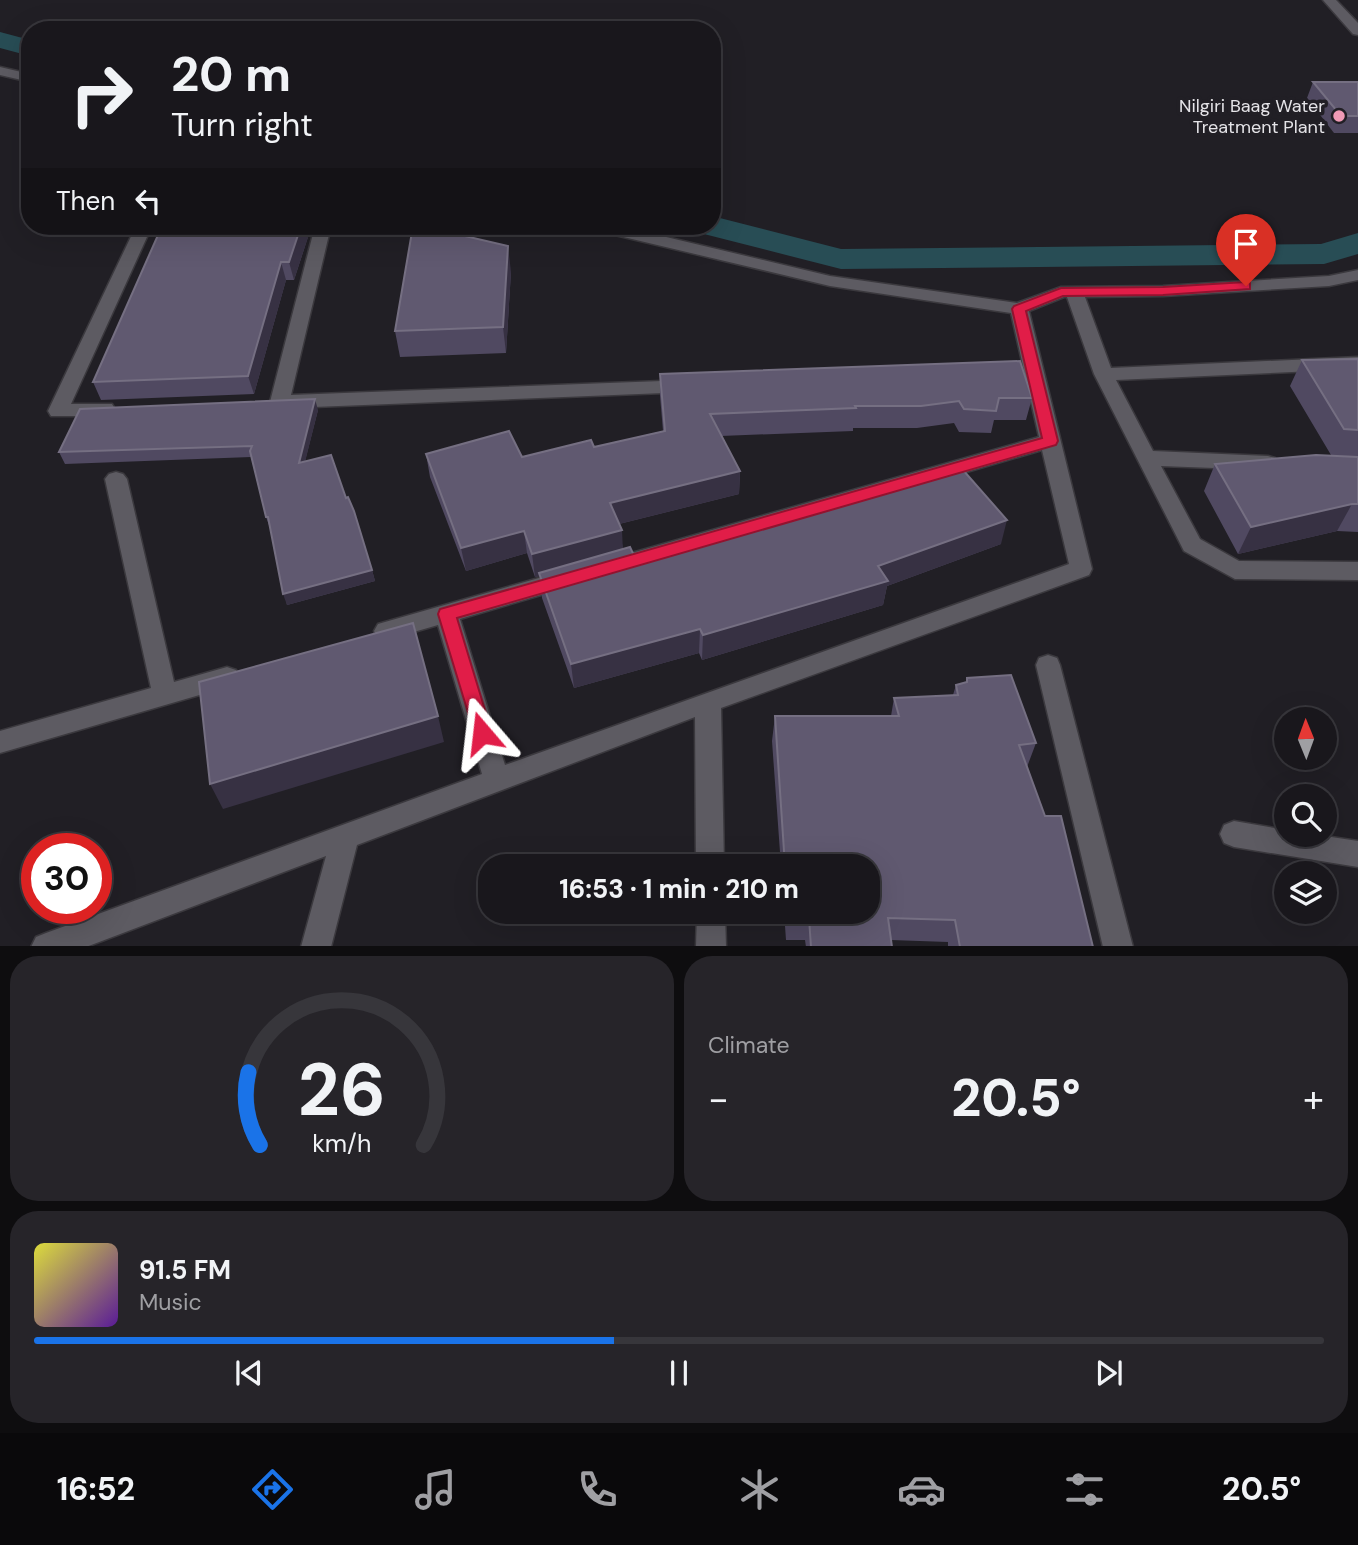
<!DOCTYPE html>
<meta charset="utf-8">
<style>
:root{--surface:#19171c;--page:#262429;--text:#f1f3f6;--muted:#9f9fa3;--line:#37363b;--accent:#1a73e8}
body{margin:0;font-family:"DM Sans",sans-serif;background:var(--page);color:var(--text);height:100vh;display:flex;flex-direction:column;font-size:26px;white-space:nowrap}
*{box-sizing:border-box;margin:0}
p{font-size:23px;color:var(--muted)}
.icon{flex:none;width:38px;height:38px;fill:none;stroke:currentColor;stroke-width:2;stroke-linecap:round;stroke-linejoin:round}
.map{position:relative;height:946px;overflow:hidden}
.panel{display:flex;flex-direction:column;gap:10px;padding:10px;background:#0e0d0f;flex:1}
.panel>*{flex:none}
.top-card{position:absolute;left:21px;top:21px;width:700px;height:214px;border-radius:28px;box-shadow:0 7px 28px #0002,0 0 0 2px var(--line);background:#19171c;color:var(--text);overflow:hidden}
.needle{width:46px;rotate:359deg}
.buttons{position:absolute;left:1274px;top:707px;display:grid;gap:14px}
.buttons a{display:grid;place-items:center;width:63px;height:63px;border-radius:50%;background:var(--surface);box-shadow:0 7px 28px #0002,0 0 0 2px var(--line);font-size:35px}
.speed{position:absolute;left:21px;top:833px;display:flex;gap:14px;font-size:35px;font-weight:700;text-align:center}
.speed>*{display:grid;place-content:center;width:91px;height:91px;border-radius:50%;background:var(--surface);box-shadow:0 7px 28px #0002,0 0 0 2px var(--line);line-height:1}
.speed .limit{border:10px solid #d22;background:#fff;color:#111}
.pin{position:absolute;display:grid;place-items:center;width:60px;height:60px;color:#fff;margin:-72px -30px;border-radius:50% 50% 50% 0;rotate:-45deg;box-shadow:0 0 7px #0007}
.pin .icon{rotate:45deg}
.me{position:absolute;width:77px;margin:-38px;rotate:343deg;stroke-linejoin:round;filter:drop-shadow(0 0 5px #0008)}
.turn{display:flex;align-items:center;gap:24px;height:147px;padding:0 35px;font-size:32px}
.turn .icon{width:91px;height:91px;stroke-width:2.5}
.turn b{display:block;font-size:49px;line-height:60px}
.then{display:flex;align-items:center;height:66px;padding:0 35px;background:#0003;gap:14px;font-size:26px}
.big{font-size:52px;font-weight:800;line-height:1.1}
.panel .widget{flex:1;display:flex;flex-direction:column;justify-content:center;gap:10px;min-width:0;padding:0 24px;border-radius:28px;background:var(--page)}
.panel .dial{align-items:center;gap:0}
.dial svg{height:182px;overflow:visible;fill:none;stroke:var(--line);stroke-width:7;stroke-linecap:round;text-anchor:middle}
.dial text{fill:var(--text);stroke:none}
.song{display:flex;align-items:center;gap:21px}
.cover{width:84px;height:84px;border-radius:10px;background:linear-gradient(135deg,hsl(60 70% 55%),hsl(270 70% 35%))}
.played{height:7px;border-radius:4px;background:linear-gradient(90deg,var(--accent) 45%,var(--line) 45%)}
.keys{display:flex;justify-content:space-around;direction:ltr}
.heat{display:flex;justify-content:space-between;align-items:center;font-size:38px;direction:ltr}
.panel .tiles{flex:1;display:grid;gap:10px;grid-template-columns:1fr 1fr}
.widget:last-child{grid-column:span 2}
.trip{position:absolute;left:478px;top:854px;width:402px;height:70px;border-radius:28px;background:var(--surface);box-shadow:0 7px 28px #0002,0 0 0 2px var(--line);font-weight:800;line-height:70px;text-align:center}
.tab-bar{display:flex;height:112px;justify-content:space-around;align-items:center;background:#0a090b;color:var(--muted)}
.tab-bar .icon{width:49px;height:49px}
.tab-bar .selected{color:var(--accent)}
.tab-bar b{font-size:32px;color:var(--text)}
.map>svg:first-child{display:block}
</style>
<div class="map">
<svg width="1358" height="947" viewBox="0 0 1358 947">
<rect width="100%" height="100%" fill="#211f25"/>
<g fill="none" stroke-linecap="round" stroke-linejoin="round">
<g fill="#284d55" fill-rule="evenodd">
<path d="M0,32l30,8v16l-30,-8z"/>
<path d="M712,216l129,33 480,-5 37,-11v21l-34,10 -483,5 -141,-36 -4,-7h16z"/>
</g>
<g stroke="#3b393e" stroke-width="3">
<g id="minor">
<path d="M1323,0h13l22,23v12l-5,-1z"/>
<path d="M0,67l30,7v8l-30,-7z"/>
<path d="M136,226h16l-81,178h41l3,5 -3,5 -7,2h-54l-3,-5z"/>
<path d="M315,226h16l-40,169 398,-15 7,2 3,4 -3,4 -7,2 -401,16 -15,-1 -3,-5z"/>
<path d="M592,226h28l210,50 187,27 44,-16 102,-1 166,-10 29,-6v10l-29,6 -166,10 -78,1 26,71 247,-11v12l-242,11 37,71 115,5 7,2 3,5 -3,5 -7,2 -107,-4 39,73 39,22 119,1v18l-123,-1 -51,-28 -90,-177 -27,-77h-3l-35,14 63,258 -3,6 -368,133 3,158h-28l-1,-149 -338,128 -26,102h-30l25,-91 -240,91h-55l5,-10 10,-4 436,-159 -44,-149 -52,15 -8,-2 -4,-7 4,-7 189,-54 8,3 3,6 -3,6 -115,34 45,146 564,-201 -27,-114 -434,127 -8,-3 -3,-6 3,-6 439,-125 -28,-124 -181,-27 -236,-56z"/>
<path d="M116,472l7,2 4,5 47,203 53,-15 9,3 3,7 -3,7 -9,3 -227,66v-22l151,-43 -46,-209 4,-5z"/>
<path d="M1048,655l9,3 3,7 73,282h-30l-67,-282 3,-7z"/>
<path d="M1234,821l52,9v5h32l40,6v26l-124,-20 -10,-4 -4,-9 4,-9z"/>
<path d="M697,912h28l1,35h-30z"/>
</g>
</g>
<use href="#minor" fill="#5d5b62" fill-rule="evenodd"/>
</g>
<g fill="#504961">
<path d="M1313,82h45v51h-24l-27,-35z"/>
<path d="M308,237l-14,43h-8l-32,114 -153,6 -8,-18z"/>
<path d="M511,272l-5,81 -106,4 -5,-26z"/>
<path d="M1358,359v173l-21,-1 -99,23 -34,-63 11,-27 116,-9 -41,-69 12,-26z"/>
<path d="M660,374l372,24 -6,22h-32l-3,13 -32,-1 -5,-9 -37,5h-64v3l-132,5 19,35 -1,23 -120,30 4,26 13,10 365,-16 -114,42 -4,19 -181,55 -3,-7 -125,35 -32,-90 -2,-22 -5,1 -8,-24 -61,18 -36,-94 -4,-23 96,3 72,-10 69,-16 -3,-35z"/>
<path d="M318,410l-13,51 67,109 3,11 -88,24 -17,-77 -4,-11 -15,-60 -186,7 -6,-12z"/>
<path d="M967,678l69,65 -9,24 66,180h-145v-5l-57,-2 1,7h-86l-1,-7h-19l-2,-28h84v-46h-87l-9,-125 3,-25h116l3,-18 59,-3 3,-10 10,-3z"/>
</g>
<g fill="#373143">
<path d="M301,226h4l3,11 -14,43 -5,-18z"/>
<path d="M508,246l3,26 -5,81 -3,-26z"/>
<path d="M281,262l5,18 -32,114 -6,-18z"/>
<path d="M315,399l3,11 -16,64 -3,-11z"/>
<path d="M740,471l-1,23 -128,32 -1,-23z"/>
<path d="M1352,504l-15,27 -99,23 13,-27z"/>
<path d="M1007,520l-6,24 -114,42 -4,19 -181,55 1,-25 175,-69z"/>
<path d="M622,530l1,22 -88,25 -3,-23z"/>
<path d="M524,531l3,22 -61,18 -5,-23z"/>
<path d="M372,570l3,11 -88,24 -4,-11z"/>
<path d="M700,629l-1,24 -125,35 -3,-24z"/>
<path d="M438,716l6,26 -221,67 -13,-25z"/>
</g>
<g fill="#605970" stroke="#756f82" stroke-width="2">
<path d="M1313,82h45v34h-17z"/>
<path d="M162,226h139l-12,36h-8l-33,114 -155,6z"/>
<path d="M413,226h9l86,20 -5,81 -108,4z"/>
<path d="M1358,359v71l-14,-1 -42,-69z"/>
<path d="M1020,361l12,37h-33l-3,13 -32,-2 -5,-8 -38,5h-66l1,2 -146,6 30,57 -130,32 12,27 -90,24 -8,-23 -63,17 -35,-94 83,-23 13,26 69,-17 3,7 71,-16 -5,-57z"/>
<path d="M315,399l-16,64 32,-8 15,43 2,-1 6,14 18,59 -89,24 -15,-77h-2l-16,-66 2,-5 -193,6 21,-43z"/>
<path d="M1316,455l42,2v47h-6l-101,23 -36,-63z"/>
<path d="M963,470l44,50 -129,46 10,15 -185,54 -3,-6 -129,35 -32,-91 91,-26 6,13z"/>
<path d="M413,623l25,93 -228,68 -11,-102z"/>
<path d="M1011,675l25,68 -17,2 26,71h16l32,131h-133l-5,-27 -67,-2 4,29h-81l-2,-29h-20l-1,-6h80v-46h-83l-10,-150h124l-5,-18 64,-3 -2,-10 11,-3v-4z"/>
</g>
<path fill="#e11d48" stroke="#92132f" stroke-width="2" d="M1246,282l4,1v6l-87,6 -100,1 -37,15 32,130 -2,4 -599,173 35,115 -3,6 -7,2 -6,-2 -38,-125 2,-5 602,-171 -30,-129 2,-3 47,-18 102,-1z"/>
<circle fill="#f09ab6" stroke="#211f25" stroke-width="2.5" cx="1339" cy="116" r="7"/>
<g text-anchor="middle" stroke-width="7" stroke-linejoin="round" paint-order="stroke">
<g font-size="18" fill="#e5e4e8" stroke="#211f25" text-anchor="end">
<text x="1325" y="112">Nilgiri Baag Water<tspan x="1325" dy="21">Treatment Plant</tspan></text>
</g>
</g>
</svg>
<div class="buttons">
<a><svg class="needle" viewBox="-14 -14 28 28"><path d="M0-13l5 13h-10z" fill="#e53935"/><path d="M0 13l5-13h-10z" fill="#9f9fa3"/></svg></a>
<a><svg class="icon" aria-label="search" viewBox="0 0 24 24"><circle cx="10" cy="10" r="6"/><path d="M15 15l6 6"/></svg></a>
<a><svg class="icon" aria-label="layers" viewBox="0 0 24 24"><path d="M12 4l9 5-9 5-9-5zM3 14l9 5 9-5"/></svg></a>
</div>
<div class="speed"><div class="limit">30</div></div>
<div class="pin" style="left:1246px;top:286px;background:#d93025"><svg class="icon" aria-label="arrive" viewBox="0 0 24 24"><path d="M6 21V4h12l-3 4 3 4H6"/></svg></div>
<svg class="me" style="left:482px;top:733px" viewBox="-20 -20 40 40"><path d="M0-17L14 15 0 8-14 15z" fill="#e11d48" stroke="#fff" stroke-width="4"/></svg>
<div class="trip">16:53 · 1 min · 210 m</div>
<div class="top-card">
<div class="turn"><svg class="icon" aria-label="right" viewBox="0 0 24 24"><path d="M7 20v-9h11M14 6l5 5-5 5"/></svg><div><b>20 m</b>Turn right</div></div>
<div class="then">Then<svg class="icon" aria-label="left" viewBox="0 0 24 24"><path d="M17 20v-9H6M10 6l-5 5 5 5"/></svg></div>
</div>
</div>
<section class="panel">
<div class="tiles">
<div class="widget dial"><svg viewBox="0 0 100 80">
<path d="M14 69A42 42 0 1 1 86 69"/>
<path d="M14 69A42 42 0 0 1 9 37" stroke="#1a73e8"/>
<text x="50" y="56" font-size="32" font-weight="700">26</text>
<text x="50" y="72" font-size="11">km/h</text>
</svg></div>
<div class="widget"><p>Climate</p>
<div class="heat"><a>−</a><b class="big">20.5°</b><a>+</a></div>
</div>
<div class="widget">
<div class="song"><i class="cover"></i><div><b>91.5 FM</b><p>Music</p></div></div>
<div class="played"></div>
<div class="keys"><svg class="icon" aria-label="previous" viewBox="0 0 24 24"><path d="M18 5L8 12l10 7zM5 5v14"/></svg><svg class="icon" aria-label="pause" viewBox="0 0 24 24"><path d="M8 5v14M16 5v14"/></svg><svg class="icon" aria-label="next" viewBox="0 0 24 24"><path d="M6 5l10 7-10 7zM19 5v14"/></svg></div>
</div>
</div>
</section>
<nav class="tab-bar">
<b>16:52</b>
<svg class="icon selected" aria-label="directions" viewBox="0 0 24 24"><path d="M12 3l9 9-9 9-9-9zM9 14v-3h6M13 9l2 2-2 2"/></svg>
<svg class="icon" aria-label="music" viewBox="0 0 24 24"><path d="M9 18V5l10-2v13"/><circle cx="6" cy="18" r="3"/><circle cx="16" cy="16" r="3"/></svg>
<svg class="icon" aria-label="phone" viewBox="0 0 24 24"><path d="M5 4h4l2 5-3 2q2 4 5 5l2-3 5 2v4C11 20 4 13 5 4z"/></svg>
<svg class="icon" aria-label="climate" viewBox="0 0 24 24"><path d="M12 3v18M4 7l16 10M4 17L20 7"/></svg>
<svg class="icon" aria-label="car" viewBox="0 0 24 24"><path d="M5 17H2v-5l4-1 3-4h7l3 4 3 1v5h-3M9 17h6M6 11h13"/><circle cx="7" cy="17" r="2"/><circle cx="17" cy="17" r="2"/></svg>
<svg class="icon" aria-label="filters" viewBox="0 0 24 24"><path d="M4 7h16M4 17h16"/><circle cx="9" cy="7" r="2"/><circle cx="15" cy="17" r="2"/></svg>
<b>20.5°</b>
</nav>
